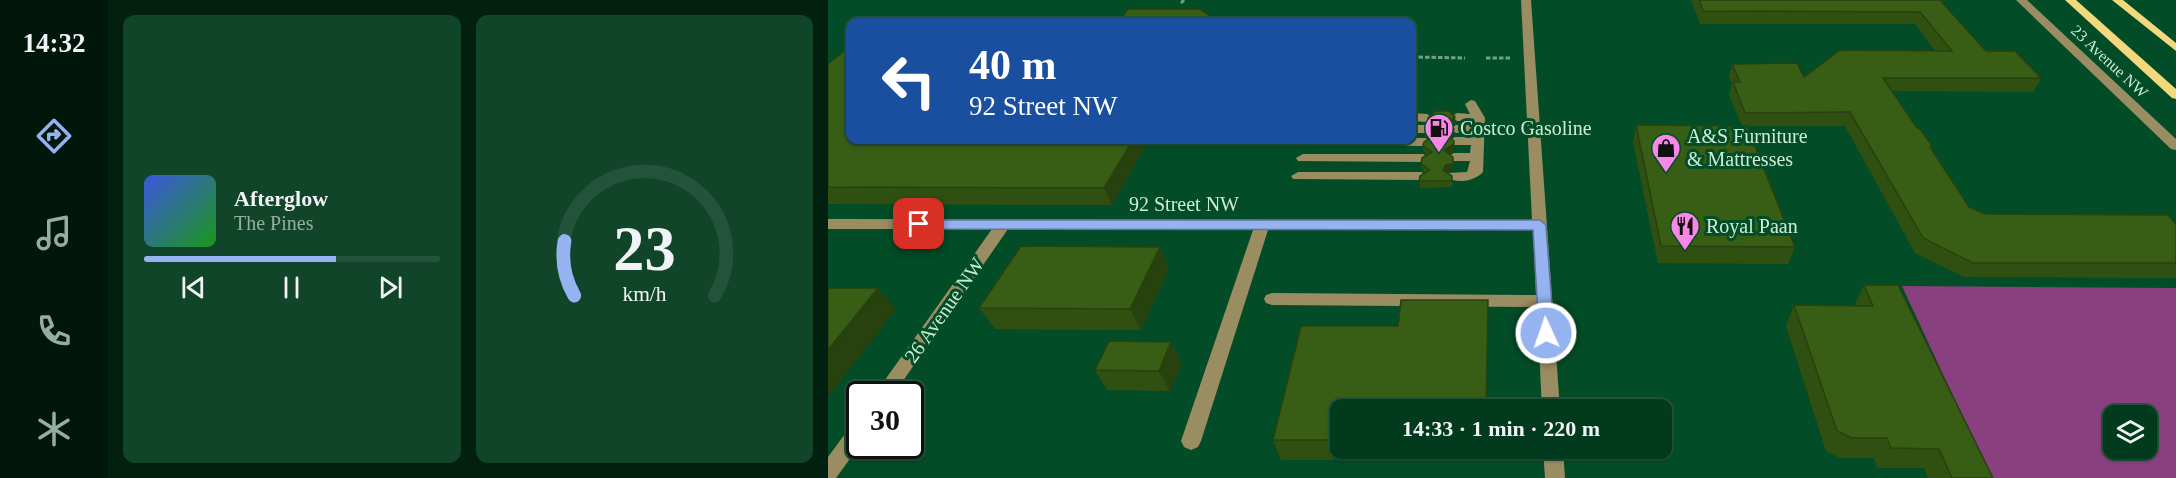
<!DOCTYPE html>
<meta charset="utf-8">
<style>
:root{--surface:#023a1d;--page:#10452a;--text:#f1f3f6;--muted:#96ada4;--line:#23543b;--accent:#95b2f1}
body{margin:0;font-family:Georgia,serif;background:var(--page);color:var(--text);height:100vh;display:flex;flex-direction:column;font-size:22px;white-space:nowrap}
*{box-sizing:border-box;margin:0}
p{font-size:20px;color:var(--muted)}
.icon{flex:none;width:33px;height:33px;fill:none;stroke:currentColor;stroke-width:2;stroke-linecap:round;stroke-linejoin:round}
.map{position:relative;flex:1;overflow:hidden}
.side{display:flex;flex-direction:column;gap:15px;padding:15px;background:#012010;width:720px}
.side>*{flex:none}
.hud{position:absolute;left:18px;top:18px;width:570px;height:126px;border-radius:12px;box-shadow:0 2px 4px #0004,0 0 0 2px var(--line);background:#1a4fa0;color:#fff;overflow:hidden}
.controls{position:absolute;left:1275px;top:405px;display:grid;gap:12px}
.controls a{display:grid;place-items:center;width:54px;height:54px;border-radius:12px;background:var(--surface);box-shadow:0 2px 4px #0004,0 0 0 2px var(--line);font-size:30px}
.speed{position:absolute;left:18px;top:381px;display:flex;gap:12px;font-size:30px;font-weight:700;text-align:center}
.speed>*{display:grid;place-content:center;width:78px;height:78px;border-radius:50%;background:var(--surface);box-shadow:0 2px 4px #0004,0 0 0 2px var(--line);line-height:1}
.speed .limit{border:3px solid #111;border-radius:9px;background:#fff;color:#111}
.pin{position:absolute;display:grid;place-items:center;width:51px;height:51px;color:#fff;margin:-26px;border-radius:12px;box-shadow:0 3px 9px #0006}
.me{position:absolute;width:66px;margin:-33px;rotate:357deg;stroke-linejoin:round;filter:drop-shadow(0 0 4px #0008)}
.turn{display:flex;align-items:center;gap:21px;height:126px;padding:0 24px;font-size:27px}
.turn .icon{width:78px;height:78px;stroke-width:2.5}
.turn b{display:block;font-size:42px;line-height:51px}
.side .card{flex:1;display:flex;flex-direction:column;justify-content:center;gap:9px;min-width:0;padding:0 21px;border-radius:12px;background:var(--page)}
.side .dial{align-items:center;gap:0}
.dial svg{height:156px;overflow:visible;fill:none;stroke:var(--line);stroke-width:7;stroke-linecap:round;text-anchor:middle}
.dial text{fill:var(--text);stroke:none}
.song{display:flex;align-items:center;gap:18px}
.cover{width:72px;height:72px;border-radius:9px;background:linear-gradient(135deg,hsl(230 70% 55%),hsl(120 70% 35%))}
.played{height:6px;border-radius:3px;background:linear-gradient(90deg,var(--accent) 65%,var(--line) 65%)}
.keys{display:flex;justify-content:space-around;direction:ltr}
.side .tiles{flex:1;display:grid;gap:15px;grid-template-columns:repeat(2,1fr)}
.trip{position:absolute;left:502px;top:399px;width:342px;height:60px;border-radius:12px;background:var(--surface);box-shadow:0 2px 4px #0004,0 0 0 2px var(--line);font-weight:700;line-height:60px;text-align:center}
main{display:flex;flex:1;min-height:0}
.menu{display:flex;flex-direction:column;width:108px;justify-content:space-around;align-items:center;background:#01170c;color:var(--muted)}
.menu .icon{width:42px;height:42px}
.menu .selected{color:var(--accent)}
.menu b{font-size:27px;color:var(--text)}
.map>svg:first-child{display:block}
</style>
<main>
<nav class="menu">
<b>14:32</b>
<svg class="icon selected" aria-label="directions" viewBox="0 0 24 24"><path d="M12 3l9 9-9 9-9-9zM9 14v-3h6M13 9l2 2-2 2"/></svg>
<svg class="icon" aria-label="music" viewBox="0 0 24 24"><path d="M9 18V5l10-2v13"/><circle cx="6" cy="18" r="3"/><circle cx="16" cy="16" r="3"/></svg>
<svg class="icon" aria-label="phone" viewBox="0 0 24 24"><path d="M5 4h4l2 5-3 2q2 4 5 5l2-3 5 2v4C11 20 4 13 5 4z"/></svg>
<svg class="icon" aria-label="climate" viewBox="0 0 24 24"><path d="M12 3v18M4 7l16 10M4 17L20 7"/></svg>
</nav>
<section class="side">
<div class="tiles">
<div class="card">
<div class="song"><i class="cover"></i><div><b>Afterglow</b><p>The Pines</p></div></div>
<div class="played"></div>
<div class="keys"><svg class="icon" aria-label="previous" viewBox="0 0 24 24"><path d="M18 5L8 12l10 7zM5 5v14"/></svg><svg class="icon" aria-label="pause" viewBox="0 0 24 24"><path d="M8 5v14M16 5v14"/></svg><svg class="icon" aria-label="next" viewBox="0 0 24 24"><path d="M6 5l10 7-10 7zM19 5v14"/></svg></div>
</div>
<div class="card dial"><svg viewBox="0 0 100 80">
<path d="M14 69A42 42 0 1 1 86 69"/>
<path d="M14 69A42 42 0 0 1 9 41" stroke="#95b2f1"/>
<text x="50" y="56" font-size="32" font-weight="700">23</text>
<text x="50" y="72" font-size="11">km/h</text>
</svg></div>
</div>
</section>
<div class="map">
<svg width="1348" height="478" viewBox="0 0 1348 478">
<rect width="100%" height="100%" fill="#024d27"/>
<path fill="#88407e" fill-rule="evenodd" d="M1074,286l274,2v190h-185zM1286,416h32v32h-32z"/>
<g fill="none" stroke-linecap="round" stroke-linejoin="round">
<g stroke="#6ea283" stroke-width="3" stroke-dasharray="4.5 2" stroke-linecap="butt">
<path d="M353,3l3,-3"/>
<path d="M584,57l53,1"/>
<path d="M658,58h25"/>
</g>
<g fill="#9a8d62" fill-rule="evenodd">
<path d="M693,0h10l29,410h-18l-5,-103 -265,-2 -6,-2 -2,-4 2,-4 6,-2 264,2 -3,-65h-265l-67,211 -3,6 -7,3 -7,-3 -3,-6 72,-211 -245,-1 -114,165h-19l117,-165h-164v-10l704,1z"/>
<path d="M1188,0h11l149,139v11l-5,-1z"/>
<path d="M643,100l4,1 10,17 -2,54c-8,9 -28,13 -37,4l2,-3 19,-1 3,-11h-16l-7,-4 7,-4h16l1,-8h-16l-6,-4 6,-4h16l1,-5 -16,1 -6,-4 6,-4 16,-1 1,-3h-16l-6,-4 6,-4 13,1 -5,-10z"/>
<path d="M584,113l15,1 6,4 -6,4 -15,-1z"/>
<path d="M584,125h14l6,4 -6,4h-14z"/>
<path d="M584,138h13l6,4 -6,4 -117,-1 -6,-4z"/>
<path d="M475,154h120l7,4 -7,4 -125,-1 -2,-3z"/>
<path d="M470,172h123l7,4 -7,4 -128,-1 -2,-3z"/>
<path d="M32,421v24l-24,33h-8v-21l25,-34z"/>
<path d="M715,448h20l2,30h-20z"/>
</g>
<g fill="#f4d87e" fill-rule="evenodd">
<path d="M1237,0h11l100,89v10l-4,-1z"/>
<path d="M1284,0h11l53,43v8z"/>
</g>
</g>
<g fill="#305012">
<path d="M863,0h249l46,51 55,27 -8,14 -141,-1 25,37 16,19 -2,3 38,57 16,7 191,10v54l-212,-1 -49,-24 -70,-127h-97l47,121 -7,17 -130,-1 -25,-121 3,-17 106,1 -13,-31 3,-11 -3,-7 3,-13 72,13 131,-26 -20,-27h-215z"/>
<path d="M0,64l321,76 -37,65 -284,-1z"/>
<path d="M600,118l28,5 -5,3 4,9 -4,3 3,13 -5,3 4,3v13l-7,2 6,4v11l-32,1 -1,-7 6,-8 -3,-3 -1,-6 6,-9 -3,-3 -1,-6 6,-7 -4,-3v-6l5,-4 -2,-2z"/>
<path d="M332,247l9,21 -28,62 -146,-1 -16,-21z"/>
<path d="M1036,285l129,193h-65l-4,-10h-47l-3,-10h-34l-14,-7 -40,-125 8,-21 60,1z"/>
<path d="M660,300v21l-147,89v38h100l-1,12h-159l-8,-20 125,-114z"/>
<path d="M343,342l11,21 -12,28 -63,-1 -12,-20z"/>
</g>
<g fill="#27410f">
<path d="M627,117l1,6 -8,5v-6z"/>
<path d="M626,129l1,6 -8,5 -1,-6z"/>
<path d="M305,140h16l-37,65 -8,-17z"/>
<path d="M626,141v10l-9,5 -1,-6z"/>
<path d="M625,157v13l-7,2 -3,-2 3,-5z"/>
<path d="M332,247l9,21 -28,62 -11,-21z"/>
<path d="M50,288l18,21 -68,88v-47z"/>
<path d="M660,300l-1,110h-1z"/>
<path d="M343,342l11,21 -12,28 -11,-20z"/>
</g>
<g fill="#385d15" stroke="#27410f" stroke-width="1.5">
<path d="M871,0h241l46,51h29l26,27h-158l34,50h2l14,19h-3l39,60 16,7 183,1 8,9v39h-203l-50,-25 -73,-126 -105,1 -12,-31h7l-8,-18 65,-1 7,14 36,-27 112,1 -32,-39 -217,-1z"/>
<path d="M300,9h72l20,13h-341l5,-3h237z"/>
<path d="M22,46v94h283l-29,48 -276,-1v-123z"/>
<path d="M607,111h14l6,6 -7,5 6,7 -8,5 8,7v3l-10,6 9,7v7l-7,1 -3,5 9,6v5h-33l1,-5 10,-6 -9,-6 1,-6 10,-6 -9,-6 1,-4 9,-6 -8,-6 9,-6 -6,-6z"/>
<path d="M808,125l111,1 48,121 -134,-1z"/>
<path d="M193,246l139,1 -30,62 -151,-1z"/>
<path d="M1036,285h34l95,193h-41l-13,-29 -48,-1 -4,-10h-35l-15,-7 -43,-126 79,1z"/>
<path d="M0,288h50l-50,62z"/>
<path d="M573,300h87l-2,110h-145v30h-68l28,-114h97z"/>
<path d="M281,341l62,1 -12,29 -64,-1z"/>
</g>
<path fill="#95b2f1" stroke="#61749d" stroke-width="1.5" d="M91,220h621l6,5 8,108 -2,5h-11l-2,-5 -6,-103 -614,-1 -6,-5z"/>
<defs>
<g id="fuel-pin" transform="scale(1.5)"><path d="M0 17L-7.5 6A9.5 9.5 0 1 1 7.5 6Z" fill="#fa87e8" stroke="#024d27"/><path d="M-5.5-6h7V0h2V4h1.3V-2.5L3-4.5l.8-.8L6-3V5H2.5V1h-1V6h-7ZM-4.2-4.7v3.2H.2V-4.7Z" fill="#111"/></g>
<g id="shop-pin" transform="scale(1.5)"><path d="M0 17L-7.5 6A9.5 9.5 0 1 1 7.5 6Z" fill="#fa87e8" stroke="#024d27"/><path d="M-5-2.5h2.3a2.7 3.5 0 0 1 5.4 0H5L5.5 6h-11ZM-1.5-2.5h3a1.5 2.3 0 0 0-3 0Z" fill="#111"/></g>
<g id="restaurant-pin" transform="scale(1.5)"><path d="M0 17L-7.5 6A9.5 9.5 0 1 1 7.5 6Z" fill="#fa87e8" stroke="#024d27"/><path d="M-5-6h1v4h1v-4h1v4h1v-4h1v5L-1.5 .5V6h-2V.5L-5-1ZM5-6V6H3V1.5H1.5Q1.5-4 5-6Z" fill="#111"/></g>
</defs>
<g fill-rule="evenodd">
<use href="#fuel-pin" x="611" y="128"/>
<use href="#shop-pin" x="838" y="148"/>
<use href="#restaurant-pin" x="857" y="226"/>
</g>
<g text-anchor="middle" stroke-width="6" stroke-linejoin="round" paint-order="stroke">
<g font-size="16" fill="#ccecd4" stroke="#024d27">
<text transform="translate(1282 61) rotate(43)" y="6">23 Avenue NW</text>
</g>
<g font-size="20" fill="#ccecd4" stroke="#024d27" text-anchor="start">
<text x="632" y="135">Costco Gasoline</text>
<text x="859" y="143">A&amp;S Furniture<tspan x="859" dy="23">&amp; Mattresses</tspan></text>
<text x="878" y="233">Royal Paan</text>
</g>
<g font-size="20" fill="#ccecd4" stroke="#024d27">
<text x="356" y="211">92 Street NW</text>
<text transform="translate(116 310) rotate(-55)" y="7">26 Avenue NW</text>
</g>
</g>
</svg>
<div class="controls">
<a><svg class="icon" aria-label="layers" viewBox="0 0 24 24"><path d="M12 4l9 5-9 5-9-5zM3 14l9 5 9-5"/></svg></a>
</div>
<div class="speed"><div class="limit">30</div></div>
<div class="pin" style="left:91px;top:224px;background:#d93025"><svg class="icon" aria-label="arrive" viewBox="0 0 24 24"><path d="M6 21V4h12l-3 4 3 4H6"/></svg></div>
<svg class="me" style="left:718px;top:333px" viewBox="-20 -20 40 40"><circle r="17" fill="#95b2f1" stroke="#fff" stroke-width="3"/><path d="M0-11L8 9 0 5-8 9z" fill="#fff"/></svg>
<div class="trip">14:33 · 1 min · 220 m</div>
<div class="hud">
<div class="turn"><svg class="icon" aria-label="left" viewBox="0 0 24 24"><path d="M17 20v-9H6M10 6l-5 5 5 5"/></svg><div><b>40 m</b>92 Street NW</div></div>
</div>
</div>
</main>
